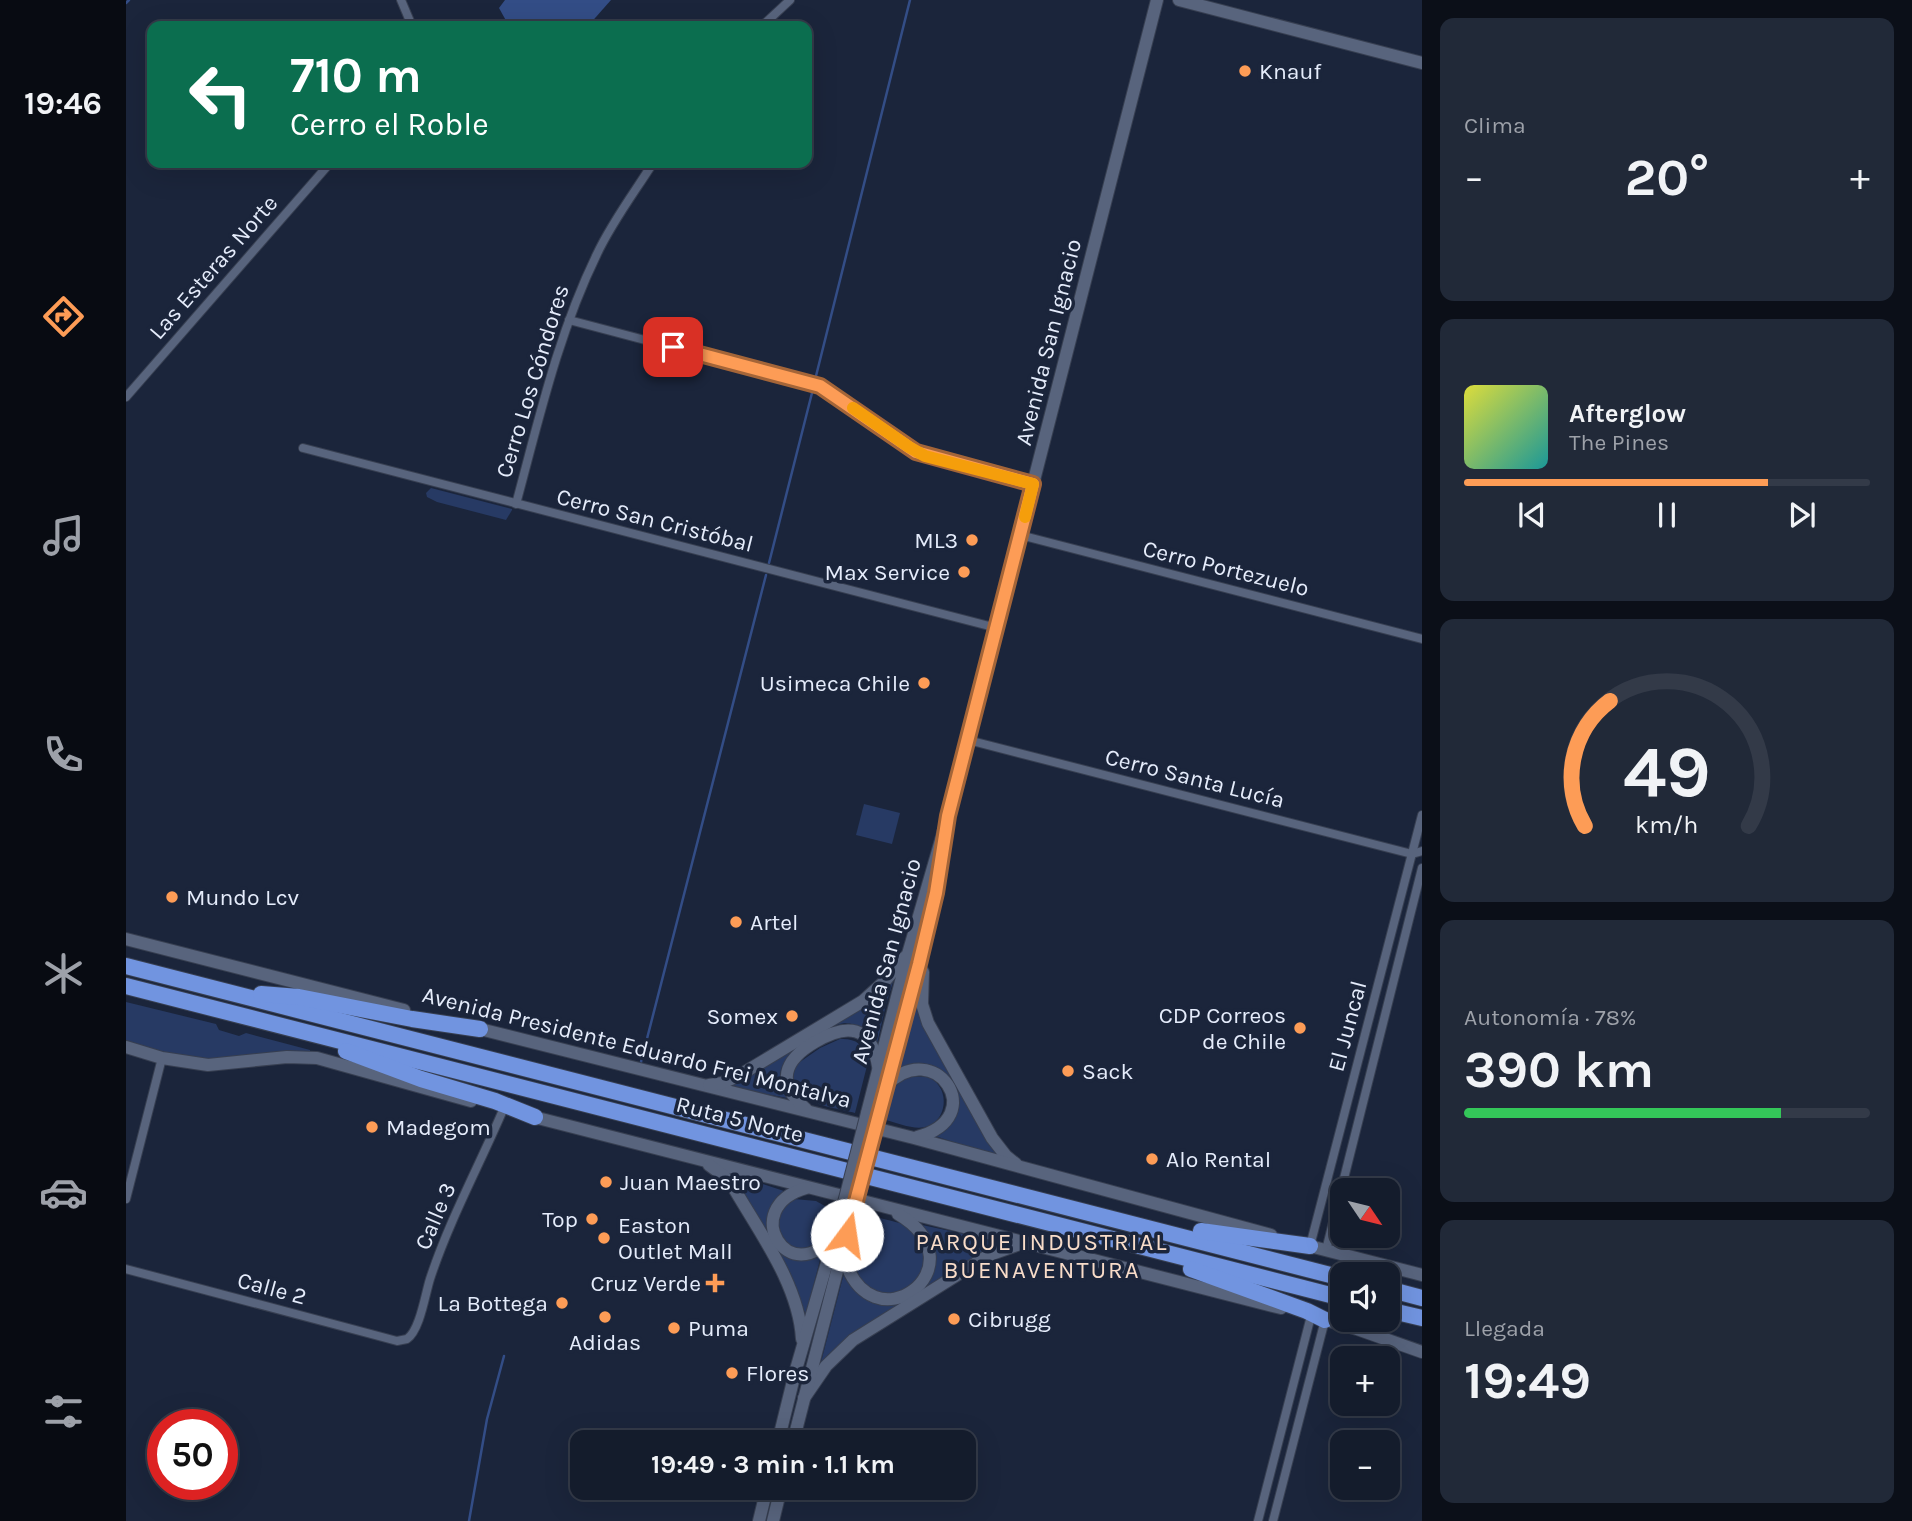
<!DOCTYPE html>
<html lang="es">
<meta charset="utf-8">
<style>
:root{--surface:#141c2c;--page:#212938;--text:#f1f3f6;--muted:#9da1a9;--line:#333a48;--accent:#fd9c56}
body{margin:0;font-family:Karla,sans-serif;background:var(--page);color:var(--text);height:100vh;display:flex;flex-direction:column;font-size:26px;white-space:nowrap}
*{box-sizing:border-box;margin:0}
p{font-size:23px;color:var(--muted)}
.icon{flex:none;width:38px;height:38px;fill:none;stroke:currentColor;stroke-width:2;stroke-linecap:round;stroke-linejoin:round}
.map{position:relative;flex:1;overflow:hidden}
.side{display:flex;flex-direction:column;gap:18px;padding:18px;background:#0b0f18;width:490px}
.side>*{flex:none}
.top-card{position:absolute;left:21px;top:21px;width:665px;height:147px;border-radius:14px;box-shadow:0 7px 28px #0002,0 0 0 2px var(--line);background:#0b6e4f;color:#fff;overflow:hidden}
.needle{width:46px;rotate:125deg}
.tools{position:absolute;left:1204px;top:1178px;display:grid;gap:14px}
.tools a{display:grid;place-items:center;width:70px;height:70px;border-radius:14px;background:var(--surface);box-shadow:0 7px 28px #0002,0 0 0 2px var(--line);font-size:35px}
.speed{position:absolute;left:21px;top:1409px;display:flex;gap:14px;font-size:35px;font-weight:700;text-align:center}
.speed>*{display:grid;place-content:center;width:91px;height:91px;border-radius:50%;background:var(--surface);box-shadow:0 7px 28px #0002,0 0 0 2px var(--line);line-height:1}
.speed .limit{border:10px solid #d22;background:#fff;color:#111}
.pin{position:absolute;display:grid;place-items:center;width:60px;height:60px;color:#fff;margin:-30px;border-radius:14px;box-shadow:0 4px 10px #0006}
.me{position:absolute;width:77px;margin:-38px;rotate:14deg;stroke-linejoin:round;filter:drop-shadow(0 0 5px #0008)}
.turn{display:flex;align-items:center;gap:24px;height:147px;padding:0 28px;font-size:32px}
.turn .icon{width:91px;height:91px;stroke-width:2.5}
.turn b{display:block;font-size:49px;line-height:60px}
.big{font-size:52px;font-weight:700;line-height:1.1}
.side .tile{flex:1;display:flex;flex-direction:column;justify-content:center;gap:10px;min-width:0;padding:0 24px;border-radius:14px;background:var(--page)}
.side .dial{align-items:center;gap:0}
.dial svg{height:182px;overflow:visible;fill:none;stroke:var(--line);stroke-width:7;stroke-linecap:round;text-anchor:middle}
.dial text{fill:var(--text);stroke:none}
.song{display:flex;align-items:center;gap:21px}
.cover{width:84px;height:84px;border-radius:10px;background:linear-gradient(135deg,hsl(60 70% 55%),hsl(180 70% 35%))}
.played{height:7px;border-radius:4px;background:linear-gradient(90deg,var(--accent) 75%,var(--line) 75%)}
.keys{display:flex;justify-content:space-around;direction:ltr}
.heat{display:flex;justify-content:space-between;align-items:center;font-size:38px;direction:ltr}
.charge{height:10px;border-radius:5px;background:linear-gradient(90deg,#34c759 78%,var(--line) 0)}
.trip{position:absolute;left:444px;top:1430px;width:406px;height:70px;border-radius:14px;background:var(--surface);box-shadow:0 7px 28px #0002,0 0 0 2px var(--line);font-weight:700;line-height:70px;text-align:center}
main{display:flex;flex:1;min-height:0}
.tabs{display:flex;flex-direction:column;width:126px;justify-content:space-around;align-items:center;background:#080b12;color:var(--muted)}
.tabs .icon{width:49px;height:49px}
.tabs .active{color:var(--accent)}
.tabs b{font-size:32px;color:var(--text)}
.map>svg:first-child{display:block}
</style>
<main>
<nav class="tabs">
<b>19:46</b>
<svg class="icon active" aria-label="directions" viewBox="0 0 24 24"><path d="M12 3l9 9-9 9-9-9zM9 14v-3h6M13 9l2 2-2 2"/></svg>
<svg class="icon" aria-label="music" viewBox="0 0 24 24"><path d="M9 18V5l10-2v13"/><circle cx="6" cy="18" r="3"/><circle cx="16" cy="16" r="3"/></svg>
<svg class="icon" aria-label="phone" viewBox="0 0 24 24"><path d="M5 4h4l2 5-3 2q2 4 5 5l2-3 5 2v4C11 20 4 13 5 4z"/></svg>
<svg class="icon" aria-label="climate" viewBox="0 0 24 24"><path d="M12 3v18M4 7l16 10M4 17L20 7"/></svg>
<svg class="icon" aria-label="car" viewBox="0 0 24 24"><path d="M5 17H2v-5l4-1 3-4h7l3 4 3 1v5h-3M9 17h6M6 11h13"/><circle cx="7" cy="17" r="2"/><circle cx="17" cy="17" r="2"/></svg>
<svg class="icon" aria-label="filters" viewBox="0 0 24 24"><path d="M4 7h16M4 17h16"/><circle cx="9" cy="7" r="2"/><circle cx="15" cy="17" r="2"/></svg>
</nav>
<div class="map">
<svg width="1296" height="1521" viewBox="0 0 1296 1521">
<rect width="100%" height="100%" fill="#1b253b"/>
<g fill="#273a64">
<path d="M305,488l81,21v1l-6,10 -69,-18 -10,-5 -1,-4z"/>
<path d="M738,804l36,9 -8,31 -36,-9z"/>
<path d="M768,979l-8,25 -9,40c-8,-10 -18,-21 -32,-21 -11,1 -21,8 -30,14 -24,14 -47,31 -28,61l-63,-12z"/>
<path d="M0,1002l90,22 3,6 20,6 7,-3 64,17v4l-102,6 -55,-10 -27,-8z"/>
<path d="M792,1006l81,151 -64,-21 11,-7 8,-11 -10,-45 -48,-1 17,-64z"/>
<path d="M714,1039c15,-1 23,5 29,19l-14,55c-25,-7 -76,-10 -58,-49l23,-16z"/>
<path d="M782,1076c8,2 15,-1 22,2 21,11 17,44 -5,49 -11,3 -28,-4 -39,-7l7,-32z"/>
<path d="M601,1172l60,20c-15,7 -28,32 -16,47 7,7 19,14 27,20l23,-3 -15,58z"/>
<path d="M668,1199l22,2 16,9 -9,29 -5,7 -21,5 -15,-12 -5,-22 5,-9z"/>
<path d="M736,1217l8,2 -1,3 10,2 1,-6c33,8 35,8 48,39l-14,29 -24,10 -24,-7 -16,-30z"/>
<path d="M796,1225l85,18 -187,123 24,-93c14,28 24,30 53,26 4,-1 12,-1 16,-2 6,-3 12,-10 15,-16 11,-21 6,-37 -6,-56z"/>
</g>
<path fill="#334d86" d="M379,0h106l-23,26h-79l-10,-18z"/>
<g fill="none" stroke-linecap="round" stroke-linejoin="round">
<g stroke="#334d86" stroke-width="2.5">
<path d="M0,3l3,-3"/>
<path d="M690,376l94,-376"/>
<path d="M643,563l44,-174"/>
<path d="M515,1062l125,-487"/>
<path d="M343,1521l18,-102 17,-63"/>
</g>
<g stroke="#373f51" stroke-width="10">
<g id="street">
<path d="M275,0l11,26"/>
<path d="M636,26l28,-26"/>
<path d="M443,320l251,66 100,68 113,30"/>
<path d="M0,397l204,-234"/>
<path d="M177,448l694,180"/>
<path d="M390,504c23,-85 42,-170 81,-250 15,-32 37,-61 56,-91"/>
<path d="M894,535l402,104"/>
<path d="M842,740l444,114 10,-3"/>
<path d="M0,1199l36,-141"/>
<path d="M1184,1246l112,-431"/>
<path d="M1200,1250l96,-382"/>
<path d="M0,1269l245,65 26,7 10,-2c13,-9 18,-44 23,-60 19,-58 49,-113 73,-169"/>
<path d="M1132,1521l53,-205"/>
<path d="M1147,1521l52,-201"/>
</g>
</g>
<g stroke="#373f51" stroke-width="14">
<g id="secondary">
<path d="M1053,0l243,63"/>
<path d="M0,939l278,71"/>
<path d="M797,972l-1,32 6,19 64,115 14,18 10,8"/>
<path d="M346,1027l442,111 357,97"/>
<path d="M0,1047l36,11 46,7 79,-8 30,1 154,43"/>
<path d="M583,1085l13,-2 18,-8 123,-74 22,-20 20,-24"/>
<path d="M760,1086c48,-51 106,31 31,51"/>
<path d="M680,1109c-31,-26 -22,-49 9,-67 32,-19 56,-17 63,24"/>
<path d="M741,1113l41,-159 40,-138 209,-816"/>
<path d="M400,1115l755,193"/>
<path d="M751,1116l37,-132 30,-133"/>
<path d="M583,1165l15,11 11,14c27,46 64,96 67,149"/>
<path d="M680,1188c-69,20 -16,104 27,47"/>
<path d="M1176,1244l120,31"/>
<path d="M717,1254c26,99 142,12 55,-40"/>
<path d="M1190,1317l41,12 65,23"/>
<path d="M678,1398l22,-32 27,-26 136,-85 31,-11"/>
<path d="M652,1442l17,-69 46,-159"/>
<path d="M667,1442l58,-225"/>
<path d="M633,1521l8,-33"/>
<path d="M647,1521l8,-33"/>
</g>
</g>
<g stroke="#373f51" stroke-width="18">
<g id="highway">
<path d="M0,966l1216,312"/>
<path d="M0,986l1216,312"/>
<path d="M135,994l38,3 113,22 68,10"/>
<path d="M220,1051l75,28 74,22 40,16"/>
<path d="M1075,1231l109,15"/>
<path d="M1065,1269l116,42 18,9"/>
<path d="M1262,1289l34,9"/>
<path d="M1262,1310l34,8"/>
</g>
</g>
<use href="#street" stroke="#58647d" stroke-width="8"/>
<use href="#secondary" stroke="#58647d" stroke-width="12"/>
<use href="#highway" stroke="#7194e0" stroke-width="16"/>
<g stroke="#373f51" stroke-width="14" stroke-linecap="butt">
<g id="secondary-bridge">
<path d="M715,1214l26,-101"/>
<path d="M725,1217l26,-101"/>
</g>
</g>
<use href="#secondary-bridge" stroke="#58647d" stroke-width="12"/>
</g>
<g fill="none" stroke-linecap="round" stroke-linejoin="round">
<g stroke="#a46538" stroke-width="18">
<path id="route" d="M547,347l147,39 96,66 117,32 -85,332 -12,77 -17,71 -72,271"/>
</g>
<use href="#route" stroke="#fd9c56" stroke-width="12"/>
<path stroke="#f59e0b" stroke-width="12" d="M727,408l56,39 16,9 108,28 -8,33"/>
</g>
<g fill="#fd9c56" stroke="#1b253b" stroke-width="2.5">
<circle cx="1119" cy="71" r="7"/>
<circle cx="846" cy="540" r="7"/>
<circle cx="838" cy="572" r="7"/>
<circle cx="798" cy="683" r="7"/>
<circle cx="46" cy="897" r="7"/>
<circle cx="610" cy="922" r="7"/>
<circle cx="666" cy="1016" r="7"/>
<circle cx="1174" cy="1028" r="7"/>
<circle cx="942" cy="1071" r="7"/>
<circle cx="246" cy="1127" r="7"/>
<circle cx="1026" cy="1159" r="7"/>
<circle cx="480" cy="1182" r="7"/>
<circle cx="466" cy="1219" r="7"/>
<circle cx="478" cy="1238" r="7"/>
<path d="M585.5 1272.5h7v7h7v7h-7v7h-7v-7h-7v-7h7z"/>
<circle cx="436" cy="1303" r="7"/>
<circle cx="479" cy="1317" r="7"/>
<circle cx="828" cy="1319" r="7"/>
<circle cx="548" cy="1328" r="7"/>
<circle cx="606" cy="1373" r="7"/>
</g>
<g text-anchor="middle" stroke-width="7" stroke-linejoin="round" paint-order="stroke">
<g font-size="23" fill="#e5ecfb" stroke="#1b253b" text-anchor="start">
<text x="1133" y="79">Knauf</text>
<text x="832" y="548" text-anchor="end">ML3</text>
<text x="824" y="580" text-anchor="end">Max Service</text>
<text x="784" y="691" text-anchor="end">Usimeca Chile</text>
<text x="60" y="905">Mundo Lcv</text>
<text x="624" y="930">Artel</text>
<text x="1160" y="1023" text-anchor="end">CDP Correos<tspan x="1160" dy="26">de Chile</tspan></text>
<text x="652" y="1024" text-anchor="end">Somex</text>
<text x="956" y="1079">Sack</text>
<text x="260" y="1135">Madegom</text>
<text x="1040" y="1167">Alo Rental</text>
<text x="494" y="1190">Juan Maestro</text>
<text x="452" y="1227" text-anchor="end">Top</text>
<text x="492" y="1233">Easton<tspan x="492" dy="26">Outlet Mall</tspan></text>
<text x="575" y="1291" text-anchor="end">Cruz Verde</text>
<text x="422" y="1311" text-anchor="end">La Bottega</text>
<text x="842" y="1327">Cibrugg</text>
<text x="562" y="1336">Puma</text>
<text x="479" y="1350" text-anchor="middle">Adidas</text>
<text x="620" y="1381">Flores</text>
</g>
<g font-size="23" fill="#e5ecfb" stroke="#1b253b">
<text transform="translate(87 267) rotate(-49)" y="8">Las Esteras Norte</text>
<text transform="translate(922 342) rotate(-76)" y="8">Avenida San Ignacio</text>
<text transform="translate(406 381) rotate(-73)" y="8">Cerro Los Cóndores</text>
<text transform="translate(529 520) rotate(14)" y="8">Cerro San Cristóbal</text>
<text transform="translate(1100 568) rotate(14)" y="8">Cerro Portezuelo</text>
<text transform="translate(1069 778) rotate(14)" y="8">Cerro Santa Lucía</text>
<text transform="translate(760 961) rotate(-75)" y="8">Avenida San Ignacio</text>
<text transform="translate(1221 1026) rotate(-75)" y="8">El Juncal</text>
<text transform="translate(511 1047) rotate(14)" y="8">Avenida Presidente Eduardo Frei Montalva</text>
<text transform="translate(614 1119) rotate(14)" y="8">Ruta 5 Norte</text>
<text transform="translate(309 1216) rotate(-67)" y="8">Calle 3</text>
<text transform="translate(146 1288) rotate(15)" y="8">Calle 2</text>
</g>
<g font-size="24" letter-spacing="2" fill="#f8dcc9" stroke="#1b253b">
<text x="916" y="1250">PARQUE INDUSTRIAL<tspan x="916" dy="28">BUENAVENTURA</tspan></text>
</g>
</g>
</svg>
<div class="tools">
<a><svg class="needle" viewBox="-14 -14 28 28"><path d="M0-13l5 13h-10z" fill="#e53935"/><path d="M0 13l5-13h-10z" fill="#9da1a9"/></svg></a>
<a><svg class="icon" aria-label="sound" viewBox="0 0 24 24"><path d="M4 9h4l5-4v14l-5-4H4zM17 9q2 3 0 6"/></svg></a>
<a>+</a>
<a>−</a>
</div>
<div class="speed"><div class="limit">50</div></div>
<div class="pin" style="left:547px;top:347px;background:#d93025"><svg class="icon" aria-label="arrive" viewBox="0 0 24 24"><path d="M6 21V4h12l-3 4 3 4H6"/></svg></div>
<svg class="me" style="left:721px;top:1235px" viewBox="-20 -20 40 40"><circle r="19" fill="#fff"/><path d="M0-13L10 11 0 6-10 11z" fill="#fd9c56"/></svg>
<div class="trip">19:49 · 3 min · 1.1 km</div>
<div class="top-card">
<div class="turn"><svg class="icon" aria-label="left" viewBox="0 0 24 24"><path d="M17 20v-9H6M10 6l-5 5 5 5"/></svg><div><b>710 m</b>Cerro el Roble</div></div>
</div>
</div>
<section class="side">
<div class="tile"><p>Clima</p>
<div class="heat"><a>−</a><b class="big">20°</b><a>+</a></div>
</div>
<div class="tile">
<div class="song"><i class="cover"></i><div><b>Afterglow</b><p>The Pines</p></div></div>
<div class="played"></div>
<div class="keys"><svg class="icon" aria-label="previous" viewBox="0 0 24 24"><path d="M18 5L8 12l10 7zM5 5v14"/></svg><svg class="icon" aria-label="pause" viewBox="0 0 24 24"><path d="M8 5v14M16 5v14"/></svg><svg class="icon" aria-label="next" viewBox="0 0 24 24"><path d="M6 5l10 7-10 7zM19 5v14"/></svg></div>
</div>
<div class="tile dial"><svg viewBox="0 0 100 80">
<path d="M14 69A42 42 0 1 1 86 69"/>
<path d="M14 69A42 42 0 0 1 25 14" stroke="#fd9c56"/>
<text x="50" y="56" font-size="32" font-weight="700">49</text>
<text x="50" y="72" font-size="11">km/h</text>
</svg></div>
<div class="tile"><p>Autonomía · 78%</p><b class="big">390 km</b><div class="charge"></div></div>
<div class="tile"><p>Llegada</p><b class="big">19:49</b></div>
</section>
</main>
